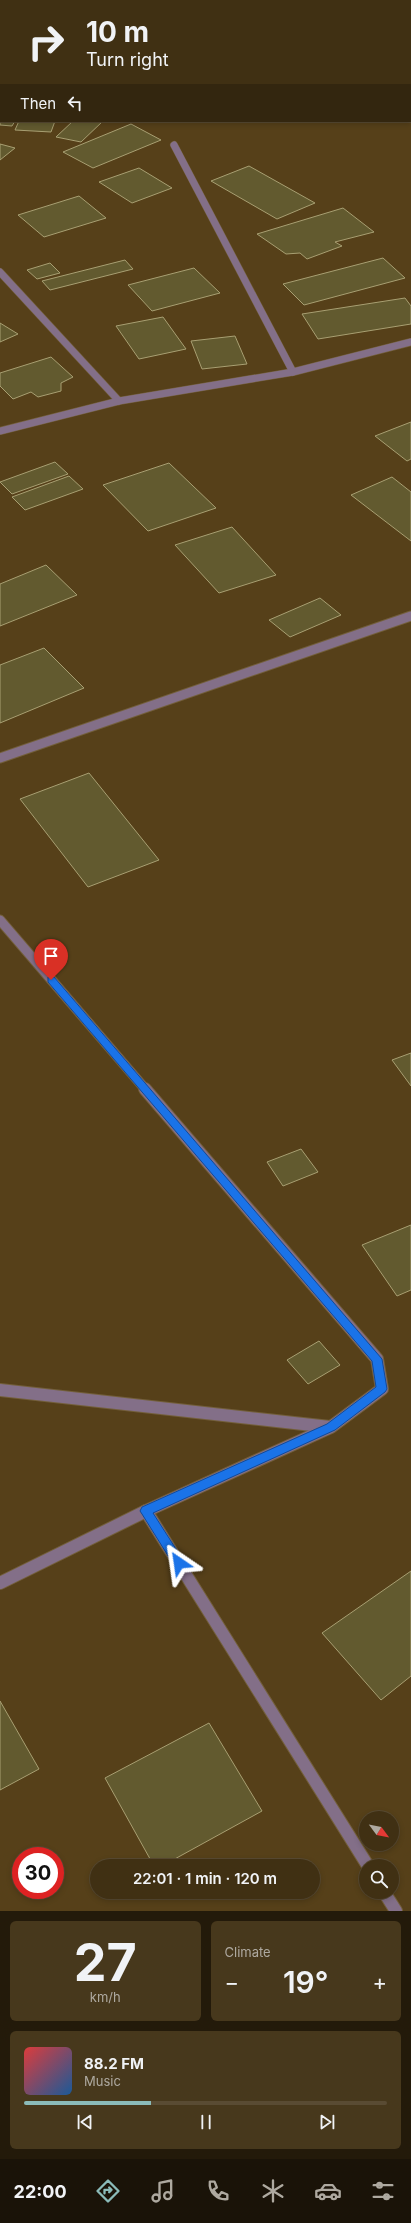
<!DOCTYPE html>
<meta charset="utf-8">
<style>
:root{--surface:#403013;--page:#47381c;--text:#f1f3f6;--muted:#aea9a0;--line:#594b33;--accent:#8bbbb9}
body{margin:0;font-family:Inter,sans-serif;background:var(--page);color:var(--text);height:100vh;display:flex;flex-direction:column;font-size:15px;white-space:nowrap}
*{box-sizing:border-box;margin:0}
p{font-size:13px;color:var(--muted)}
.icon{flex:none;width:22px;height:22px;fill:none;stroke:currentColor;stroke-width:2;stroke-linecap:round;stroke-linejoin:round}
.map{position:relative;height:1911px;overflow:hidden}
.drawer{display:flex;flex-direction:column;gap:10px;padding:10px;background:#231a0a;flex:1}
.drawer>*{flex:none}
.banner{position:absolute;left:0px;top:0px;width:411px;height:122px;box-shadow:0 2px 6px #0003,0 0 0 1px var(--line);background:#403013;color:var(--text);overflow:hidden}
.needle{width:26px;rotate:122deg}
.tools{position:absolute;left:359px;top:1811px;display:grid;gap:8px}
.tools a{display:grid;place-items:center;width:40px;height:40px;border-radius:50%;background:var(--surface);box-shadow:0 2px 6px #0003,0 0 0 1px var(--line);font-size:20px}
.speed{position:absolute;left:12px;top:1847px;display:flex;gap:8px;font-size:20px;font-weight:700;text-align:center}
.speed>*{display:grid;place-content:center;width:52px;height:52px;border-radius:50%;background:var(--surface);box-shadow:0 2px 6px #0003,0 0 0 1px var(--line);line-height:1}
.speed .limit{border:6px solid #d22;background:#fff;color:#111}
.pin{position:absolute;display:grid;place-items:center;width:34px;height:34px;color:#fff;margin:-41px -17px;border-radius:50% 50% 50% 0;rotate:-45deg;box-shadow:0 0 4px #0007}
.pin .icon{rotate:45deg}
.me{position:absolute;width:44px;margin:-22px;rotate:328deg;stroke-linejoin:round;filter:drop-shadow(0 0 3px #0008)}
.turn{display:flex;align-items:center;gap:14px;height:84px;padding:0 20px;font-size:18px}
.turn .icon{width:52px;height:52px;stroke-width:2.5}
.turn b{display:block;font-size:28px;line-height:34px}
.then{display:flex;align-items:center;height:38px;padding:0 20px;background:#0003;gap:8px;font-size:15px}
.big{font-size:30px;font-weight:600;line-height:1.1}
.drawer .tile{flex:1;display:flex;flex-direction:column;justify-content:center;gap:6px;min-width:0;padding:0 14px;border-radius:6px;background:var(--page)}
.drawer .dial{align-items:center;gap:0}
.dial b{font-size:52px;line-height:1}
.song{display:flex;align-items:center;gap:12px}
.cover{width:48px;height:48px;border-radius:6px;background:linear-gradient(135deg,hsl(0 70% 55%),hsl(210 70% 35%))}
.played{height:4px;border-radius:2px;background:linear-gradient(90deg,var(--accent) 35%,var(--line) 35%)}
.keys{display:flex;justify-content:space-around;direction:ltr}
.heat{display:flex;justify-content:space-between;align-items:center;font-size:22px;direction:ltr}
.drawer .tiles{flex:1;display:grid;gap:10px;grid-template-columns:1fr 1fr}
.tile:last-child{grid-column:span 2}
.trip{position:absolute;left:90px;top:1859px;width:230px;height:40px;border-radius:20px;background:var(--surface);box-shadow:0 2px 6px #0003,0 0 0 1px var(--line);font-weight:600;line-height:40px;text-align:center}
.tabs{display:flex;height:64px;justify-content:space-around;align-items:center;background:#1a1308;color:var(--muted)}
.tabs .icon{width:28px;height:28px}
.tabs .current{color:var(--accent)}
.tabs b{font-size:18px;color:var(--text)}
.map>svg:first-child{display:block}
</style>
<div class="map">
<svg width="411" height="1911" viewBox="0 0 411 1911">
<rect width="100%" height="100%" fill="#564019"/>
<g fill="#625a2f" stroke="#a89f72">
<path d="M0,109l1,12h14l-3,5 -12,-1z"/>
<path d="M19,121h36l-4,11 -36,-2z"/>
<path d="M73,121h30l-22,21 -25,-5z"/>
<path d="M131,124l30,16 -68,28 -30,-16z"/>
<path d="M0,144l15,4 -15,12z"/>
<path d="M249,166l66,37 -38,16 -66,-38z"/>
<path d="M139,168l33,20 -40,15 -33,-21z"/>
<path d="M79,196l27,22 -62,19 -26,-22z"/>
<path d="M343,208l31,24 -39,10 7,4 -35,13 -7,-6 -14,1 -29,-20z"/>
<path d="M383,258l22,20 -101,27 -21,-21z"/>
<path d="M125,260l8,9 -83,21 -8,-9z"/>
<path d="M50,263l10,10 -23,6 -10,-9z"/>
<path d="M194,268l26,25 -68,18 -24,-26z"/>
<path d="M405,298l6,8v18l-93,15 -16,-25z"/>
<path d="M163,317l23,32 -47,10 -23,-33z"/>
<path d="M0,323l18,11 -18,8z"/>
<path d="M235,336l12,28 -45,5 -11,-28z"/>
<path d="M51,357l22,20 -12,6v8l-23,6 -7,-5 -18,7 -13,-13v-13z"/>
<path d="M411,422v37l-4,2 -32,-25z"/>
<path d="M55,462l13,12 -56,20 -12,-12z"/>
<path d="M169,463l47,45 -68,23 -45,-46z"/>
<path d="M69,476l14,13 -58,21 -13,-13z"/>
<path d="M392,477l19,15v49l-60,-46z"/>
<path d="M232,527l44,48 -57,18 -44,-48z"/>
<path d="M46,565l31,30 -77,31v-42z"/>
<path d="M320,598l21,17 -51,22 -21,-17z"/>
<path d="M44,648l40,40 -84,35v-58z"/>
<path d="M89,773l70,87 -71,27 -68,-88z"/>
<path d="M411,1053v33l-19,-26z"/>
<path d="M301,1149l17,23 -35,14 -16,-24z"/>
<path d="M411,1225v65l-14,6 -35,-51z"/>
<path d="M319,1341l21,24 -32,19 -21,-24z"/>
<path d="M411,1571v105l-30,24 -59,-67z"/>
<path d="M0,1701l39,68 -39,21z"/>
<path d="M209,1723l53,88 -100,55h-8l-49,-88z"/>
</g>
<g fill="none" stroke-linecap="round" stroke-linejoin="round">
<g stroke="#735f3b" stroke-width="8">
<g id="minor-far2">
<path d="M174,145l119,227"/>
<path d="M0,272l119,129"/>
<path d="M0,431l119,-30 174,-29 118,-30"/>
</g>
</g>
<g stroke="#735f3b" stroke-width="11">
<g id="minor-far1">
<path d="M0,758l411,-142"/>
<path d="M0,920l146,170"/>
</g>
</g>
<g stroke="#735f3b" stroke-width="14">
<g id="minor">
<path d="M0,1390l330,37"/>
<path d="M146,1511l222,355"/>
<path d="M0,1583l146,-72 185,-84 51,-38 -5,-30 -232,-270"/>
<path d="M384,1892l12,19"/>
</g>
</g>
<use href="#minor-far2" stroke="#836f88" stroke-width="7"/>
<use href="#minor-far1" stroke="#836f88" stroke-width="9"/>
<use href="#minor" stroke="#836f88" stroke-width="12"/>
</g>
<path fill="#1a73e8" stroke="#114b97" d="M51,976l3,1 328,382 5,30 -2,3 -50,38 -182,83 32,50 -2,4 -4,1 -4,-1 -33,-53 -2,-3 2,-4 185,-83 49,-37 -4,-26 -324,-379v-5z"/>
</svg>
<div class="tools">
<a><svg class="needle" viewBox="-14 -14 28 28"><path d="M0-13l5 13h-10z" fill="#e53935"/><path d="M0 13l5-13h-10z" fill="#aea9a0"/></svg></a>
<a><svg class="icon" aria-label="search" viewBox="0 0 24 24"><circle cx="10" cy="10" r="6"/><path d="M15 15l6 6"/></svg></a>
</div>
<div class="speed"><div class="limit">30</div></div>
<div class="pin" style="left:51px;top:980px;background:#d93025"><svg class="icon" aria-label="arrive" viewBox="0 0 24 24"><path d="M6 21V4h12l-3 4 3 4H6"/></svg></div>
<svg class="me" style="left:179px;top:1563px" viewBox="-20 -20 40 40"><path d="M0-17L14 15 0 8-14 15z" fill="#1a73e8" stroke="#fff" stroke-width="4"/></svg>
<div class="trip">22:01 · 1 min · 120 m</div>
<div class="banner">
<div class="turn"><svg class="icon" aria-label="right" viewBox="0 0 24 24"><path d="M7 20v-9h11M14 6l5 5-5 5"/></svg><div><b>10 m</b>Turn right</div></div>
<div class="then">Then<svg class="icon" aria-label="left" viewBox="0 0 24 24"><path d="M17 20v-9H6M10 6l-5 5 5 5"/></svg></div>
</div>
</div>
<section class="drawer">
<div class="tiles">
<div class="tile dial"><b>27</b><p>km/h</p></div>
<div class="tile"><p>Climate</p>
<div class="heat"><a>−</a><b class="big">19°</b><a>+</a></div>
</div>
<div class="tile">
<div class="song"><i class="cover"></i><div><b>88.2 FM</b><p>Music</p></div></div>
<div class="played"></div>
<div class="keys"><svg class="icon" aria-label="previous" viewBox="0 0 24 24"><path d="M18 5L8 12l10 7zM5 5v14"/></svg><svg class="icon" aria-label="pause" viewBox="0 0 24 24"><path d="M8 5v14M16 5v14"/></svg><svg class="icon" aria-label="next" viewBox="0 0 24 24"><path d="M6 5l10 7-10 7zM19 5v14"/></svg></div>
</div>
</div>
</section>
<nav class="tabs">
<b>22:00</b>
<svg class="icon current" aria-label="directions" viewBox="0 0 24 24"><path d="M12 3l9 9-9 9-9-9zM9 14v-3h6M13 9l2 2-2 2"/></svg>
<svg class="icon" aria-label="music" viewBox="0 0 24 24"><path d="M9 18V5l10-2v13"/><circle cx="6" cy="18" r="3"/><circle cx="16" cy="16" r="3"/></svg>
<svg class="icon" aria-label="phone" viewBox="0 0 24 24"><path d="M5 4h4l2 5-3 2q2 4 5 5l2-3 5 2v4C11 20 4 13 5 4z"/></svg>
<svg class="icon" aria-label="climate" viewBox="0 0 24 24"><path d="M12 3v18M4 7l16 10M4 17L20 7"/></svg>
<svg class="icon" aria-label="car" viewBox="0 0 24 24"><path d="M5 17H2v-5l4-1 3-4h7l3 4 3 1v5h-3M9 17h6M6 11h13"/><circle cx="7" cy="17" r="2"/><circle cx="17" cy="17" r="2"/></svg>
<svg class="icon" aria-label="filters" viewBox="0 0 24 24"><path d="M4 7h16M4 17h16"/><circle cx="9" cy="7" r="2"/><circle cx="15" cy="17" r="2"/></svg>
</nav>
